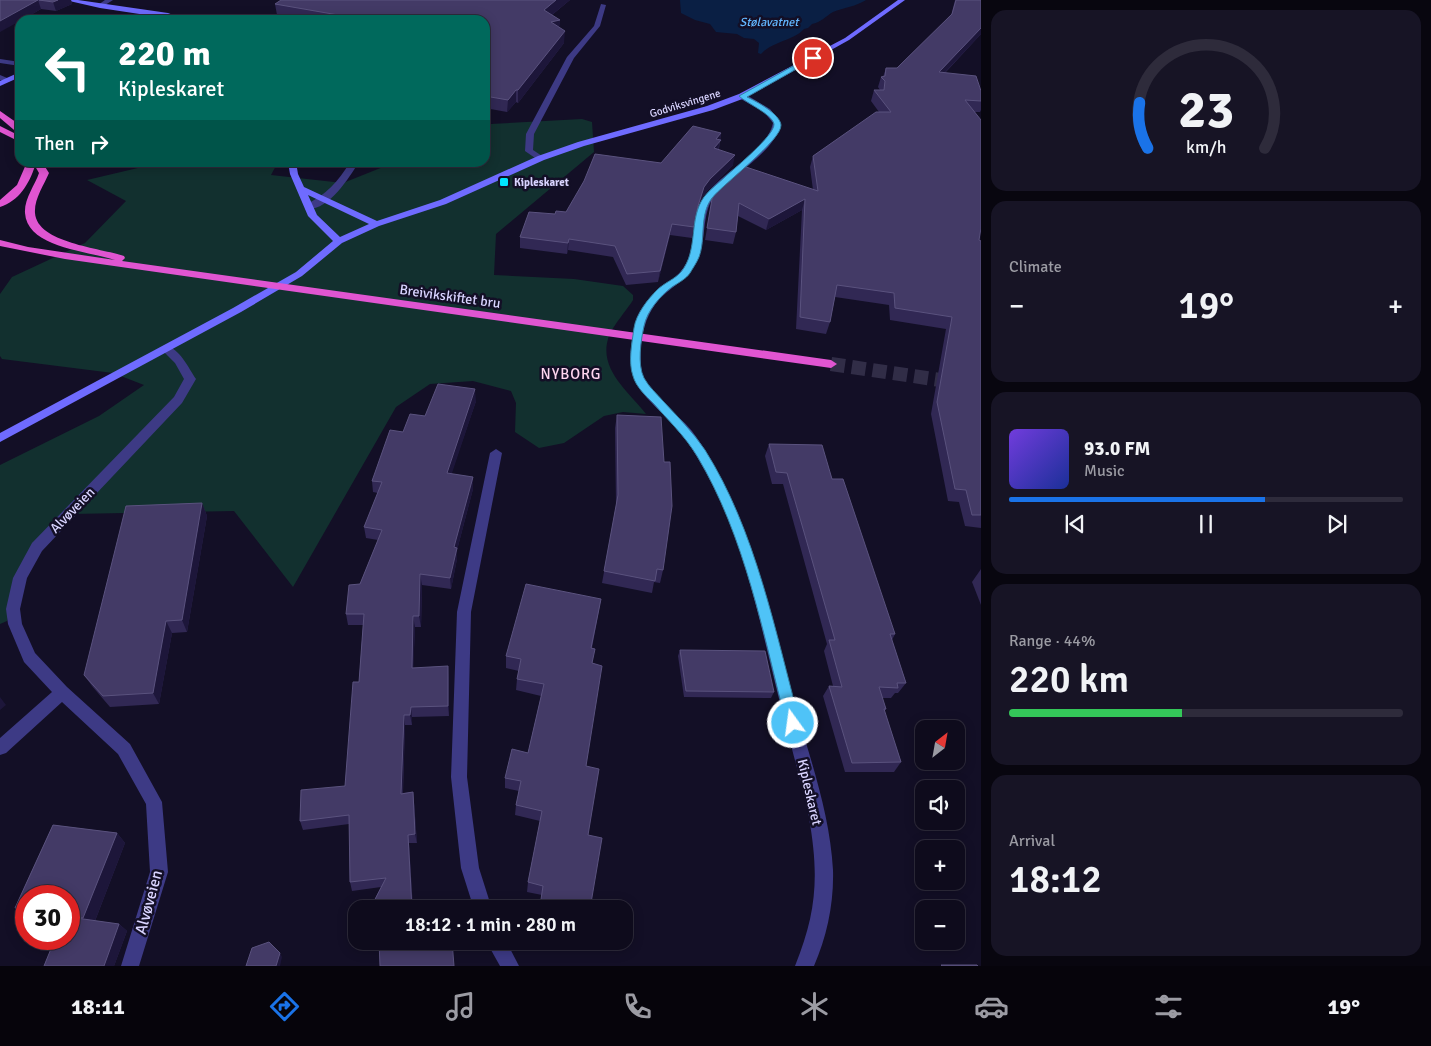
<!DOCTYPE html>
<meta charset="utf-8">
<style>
:root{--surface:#0e0b1c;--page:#171425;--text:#f1f3f6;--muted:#9b9ba3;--line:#2e2b3b;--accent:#1a73e8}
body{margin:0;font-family:Signika,sans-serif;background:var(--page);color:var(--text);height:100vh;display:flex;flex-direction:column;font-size:19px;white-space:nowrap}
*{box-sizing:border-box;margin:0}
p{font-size:16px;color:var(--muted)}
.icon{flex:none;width:28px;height:28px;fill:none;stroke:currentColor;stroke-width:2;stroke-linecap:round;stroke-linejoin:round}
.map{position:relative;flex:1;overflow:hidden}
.side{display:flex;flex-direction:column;gap:10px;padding:10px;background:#08060f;width:450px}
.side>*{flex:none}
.hud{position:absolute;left:15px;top:15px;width:475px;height:152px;border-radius:15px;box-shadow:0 2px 12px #0003,0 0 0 1px var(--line);background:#00695c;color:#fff;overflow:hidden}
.needle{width:32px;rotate:31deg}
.fabs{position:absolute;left:915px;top:720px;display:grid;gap:10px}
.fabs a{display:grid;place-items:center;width:50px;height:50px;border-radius:10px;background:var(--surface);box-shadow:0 2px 12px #0003,0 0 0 1px var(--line);font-size:25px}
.speed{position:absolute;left:15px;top:885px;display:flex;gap:10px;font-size:25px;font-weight:700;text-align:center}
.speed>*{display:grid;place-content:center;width:65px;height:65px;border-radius:50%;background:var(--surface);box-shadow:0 2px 12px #0003,0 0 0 1px var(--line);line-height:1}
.speed .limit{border:8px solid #d22;background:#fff;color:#111}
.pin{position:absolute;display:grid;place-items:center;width:42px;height:42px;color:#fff;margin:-21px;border:2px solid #fff;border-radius:50%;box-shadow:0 1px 5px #0007}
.me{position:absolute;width:55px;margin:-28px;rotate:346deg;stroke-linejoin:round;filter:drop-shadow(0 0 4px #0008)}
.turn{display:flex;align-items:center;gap:18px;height:105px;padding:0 20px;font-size:22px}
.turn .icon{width:65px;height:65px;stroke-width:2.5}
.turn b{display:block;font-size:35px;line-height:42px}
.then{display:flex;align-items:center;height:48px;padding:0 20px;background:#0003;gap:10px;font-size:19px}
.big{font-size:38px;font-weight:600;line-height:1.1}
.side .widget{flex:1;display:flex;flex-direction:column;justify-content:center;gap:8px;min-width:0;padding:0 18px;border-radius:15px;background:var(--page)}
.side .dial{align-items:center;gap:0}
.dial svg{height:130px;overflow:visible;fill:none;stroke:var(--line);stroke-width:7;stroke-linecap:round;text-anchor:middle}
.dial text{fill:var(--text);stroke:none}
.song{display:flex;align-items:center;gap:15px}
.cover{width:60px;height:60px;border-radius:8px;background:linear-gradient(135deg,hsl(260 70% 55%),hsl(230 70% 35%))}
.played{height:5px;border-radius:2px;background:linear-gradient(90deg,var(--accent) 65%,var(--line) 65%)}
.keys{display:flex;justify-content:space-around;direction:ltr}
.heat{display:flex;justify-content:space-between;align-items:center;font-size:28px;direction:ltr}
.charge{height:8px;border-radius:4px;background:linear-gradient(90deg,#34c759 44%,var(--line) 0)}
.trip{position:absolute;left:348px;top:900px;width:285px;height:50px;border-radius:15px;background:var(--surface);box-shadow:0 2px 12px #0003,0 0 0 1px var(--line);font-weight:600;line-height:50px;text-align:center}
.tabs{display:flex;height:80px;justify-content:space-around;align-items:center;background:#06040b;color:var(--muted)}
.tabs .icon{width:35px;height:35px}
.tabs .on{color:var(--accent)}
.tabs b{font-size:22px;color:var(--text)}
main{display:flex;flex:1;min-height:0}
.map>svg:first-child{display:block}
</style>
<main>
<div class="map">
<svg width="981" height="966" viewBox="0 0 981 966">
<rect width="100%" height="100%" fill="#130f26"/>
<path fill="#12302f" d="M582,119l10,3 2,30 -98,82 -2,41 80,4 49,7 10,9v5c-7,11 -22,28 -25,39 -9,31 21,53 38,75l-23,-2 -19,4 -40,27 -25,5 -24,-16 1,-29 -5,-12 -38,-10 -43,3 -34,23 -103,180 -59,-76 -163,3 -47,52 -17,55 -7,3v-159l99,-49 45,-31 -31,-12 -111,-14 -2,-3v-62l12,-17 73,-34 41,-42 -39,-21 72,-17 119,-1 -7,13 72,8 50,-20 92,-1v-36l6,-2z"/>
<path fill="#0a1f44" d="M680,0h186c-9,6 -23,8 -33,12 -7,4 -13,11 -21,12l-4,4 -4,1c-11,12 -31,12 -43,25l-3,-1 1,-10 -5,-4 -10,-1 -7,-4 -21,-2 -6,-8 -15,-4 -14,-7z"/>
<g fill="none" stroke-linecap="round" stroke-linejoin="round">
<path stroke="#312d47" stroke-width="14" stroke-dasharray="14 7" stroke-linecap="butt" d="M831,364l150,22"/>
<g fill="#3d3a85" fill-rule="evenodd">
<path d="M105,0h8l-11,7h-4v-2z"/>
<path d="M601,4l5,1 -6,21 -26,32 -40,76 -1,16 12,8 -7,2 -13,-9 1,-17 41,-77 27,-31z"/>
<path d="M0,59l20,3v4l-20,-3z"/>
<path d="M0,75l12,5 -4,2 -8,-2z"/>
<path d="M739,94h6l25,15 11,14c-6,30 -48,50 -66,72 -14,18 -8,44 -17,64 -6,15 -19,23 -32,34 -21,17 -27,46 -25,73 2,28 35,45 51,65 10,13 18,27 25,40 41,74 57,157 79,238 15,52 34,106 37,161 1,33 -6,66 -19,96h-19c22,-54 24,-91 14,-148 -9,-42 -21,-82 -31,-123 -18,-73 -33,-149 -68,-215 -8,-15 -17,-31 -27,-44 -33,-41 -63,-45 -49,-107 9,-41 38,-39 53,-67 12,-22 5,-50 22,-71 17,-21 58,-40 64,-68l-9,-11 -25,-14z"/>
<path d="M350,162h9c-11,17 -31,50 -54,47v-4c21,-10 33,-23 45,-43z"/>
<path d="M165,345c15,4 23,22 31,34l-14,24 -140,148 -15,27 -7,31 2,15 13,29 32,34 63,57 32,58 6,70 -29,94h-18l29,-94 -4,-68 -28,-50 -56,-52 -56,51 -6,2v-17l52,-46 -28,-30 -16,-38 -2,-15 7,-31 19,-35 142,-146 10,-18 -9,-16 -15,-15z"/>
<path d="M496,449l6,4 -31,159 -4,165 12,91 13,41h-18l-13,-41 -10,-91 6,-165 33,-159z"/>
<path d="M486,941h20l13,25h-19z"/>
</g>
<g fill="#6f6bff" fill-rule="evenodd">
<path d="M65,0h13l90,13 10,4 1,3 -79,-12z"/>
<path d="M898,0h7l-56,40 -104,58 -32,12 -129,36 -40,14 -98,44 -67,22 -37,17 -40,33 -61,36 -241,130v-9l233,-125 63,-36 37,-31 -25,-25 -18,-42 -2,-12h8l2,12 6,13 73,34 63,-21 98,-44 40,-14 129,-36 32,-12 106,-56zM308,195l61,29 -29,13 -23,-22z"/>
<path d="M20,72v5l-20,9v-5z"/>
</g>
<g fill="#e055d1" fill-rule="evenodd">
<path d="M0,111l20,14v10l-20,-17z"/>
<path d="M0,126l20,10v6l-20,-10z"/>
<path d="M27,162h15l7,11c-5,12 -15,26 -14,40 2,30 66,35 89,43l1,2 -3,3 709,99 6,4 -6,4 -766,-109 -65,-13v-6l28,7 87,13c-26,-9 -88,-12 -90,-47 -1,-14 10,-28 14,-40l-4,-7c-6,18 -16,35 -35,41v-7l17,-15z"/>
</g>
</g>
<g fill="#312854">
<path d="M0,0h71l1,4 -16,7 -15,-2 -19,11h-2z"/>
<path d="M570,0l-18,15 8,5 -1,7 5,16 -46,60 -2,-1 -9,10 -22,-4v-88h-182l-26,-5 -2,-11z"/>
<path d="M955,0h26v34l-36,39 36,18v19l-1,2h-5l4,128 2,1v287l-16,-2 -6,-24 -11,-1 -17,-87 15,-85 -56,-9 -1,-15 -54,-8 -5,25 -4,12 -30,-5 6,-119 -36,20 -28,-14 -2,16 -3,12 -28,-4 7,-41 101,-9 -3,-23 3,-11 66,-44 -8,-11 3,-11h6l-2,-3 3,-10h2l3,-9h11l54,-52z"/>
<path d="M721,133l-2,16 14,16 -25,25 -6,8 -6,17 -4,23 -22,-3 -12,47 -32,3 -13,-28 -45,-7 -1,4 -47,-6v-11l35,-23 11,-2 95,-49z"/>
<path d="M476,401l-25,73 22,3v12l-16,61v9l-6,30 -29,-4 -1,42h-6l-2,41 36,9v39l-37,1v8h-7l-2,68 10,-1 1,10 3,41h-8l4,66h-43l11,-22 -29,4 -2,-9 -1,-58 -46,6 -3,-9 45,-35 14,-104 4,-57h-15l-2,-11 14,-30 18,-44 -12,-2 -2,-11 14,-34 -5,-1 -1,-11 31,-49 22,-16z"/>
<path d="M617,415l47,47 -1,108 -3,13 -6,-1 -2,11 -50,-10 14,-77 -1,-78z"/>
<path d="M769,444l63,35 63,155 -3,6 14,43 -8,10h-3l-4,5h-9l4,11 -2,3 17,50 -7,10h-49l-22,-76 6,-10h4l-9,-35 3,-7 -44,-160h-11l-7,-28z"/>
<path d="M202,503l5,13 -20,116 -15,1 -13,71 -49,3 -18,-21 -8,-11z"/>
<path d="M981,569v36l-9,-23z"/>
<path d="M601,599l-9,49v15l-6,103 4,143h-51l3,-14 -15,-3 1,-10 12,-61 -25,-6 1,-10 3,-14 -14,-3v-10l23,-25 13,-57 -25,-6 1,-11 2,-8 -13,-3v-12z"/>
<path d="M680,650l94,42 -3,6 -87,-1 -6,-41z"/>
<path d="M53,825l64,8 8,10 -30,78 24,3 8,7 -13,35h-70l11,-27h14v-43h-43v21l-11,-9z"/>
</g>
<g fill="#1d163a">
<path d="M38,0l3,9 -19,11h-2v1l-20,11v-11z"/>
<path d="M58,0h13l1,4 -16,7 -3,-9z"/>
<path d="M556,0h14l-27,22 1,-12z"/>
<path d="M560,20l-1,12 -8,-10z"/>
<path d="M981,28v6l-46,49 4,-11z"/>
<path d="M565,31l-1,12 -46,60v-13z"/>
<path d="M516,90v12l-9,10 1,-12z"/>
<path d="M721,133l-3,18 -6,7 4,-19z"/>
<path d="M735,155l-2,10 -25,25 -6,8 -6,18 2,-10 6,-19 6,-8z"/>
<path d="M805,199l-3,11 -36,20 3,-11z"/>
<path d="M672,224l-2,11 -12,47 2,-11z"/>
<path d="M569,239l-1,11 -1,4 1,-11z"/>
<path d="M475,389l1,12 -28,84 -1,-12z"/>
<path d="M473,477v12l-16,61v9l-6,30 -1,-11 4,-31z"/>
<path d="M202,503l5,13 -20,116 -5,-12z"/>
<path d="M420,574l2,11 -1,42 -2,-11z"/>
<path d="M413,616l2,11 -2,51 -1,-10z"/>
<path d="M166,621l6,12 -13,71 -6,-11z"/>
<path d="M448,666l1,11v39l-1,-10z"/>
<path d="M0,697l6,8 -6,5z"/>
<path d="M411,707l1,10v8l-2,-10z"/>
<path d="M404,715l1,10 -3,78 -1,-9z"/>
<path d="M413,792l1,10 3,41 -2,-9z"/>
<path d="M117,833l8,10 -32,83 -10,-8z"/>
<path d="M408,835l1,8 4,66h-1z"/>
<path d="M119,924l8,7 -13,35h-10z"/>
<path d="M280,953l2,4 -2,9h-4z"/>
</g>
<g fill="#433a66" stroke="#5a527e">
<path d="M0,0h38l-38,21z"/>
<path d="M39,0h19l-5,2z"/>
<path d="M281,0h275l-12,10 16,10 -9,2 14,9 -47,59h-2l-8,10 -23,-4v-76h-118l-92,-16z"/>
<path d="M956,0h25v28l-42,44 37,4 5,15v10l-16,-1 16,20v108l-2,12 2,1v274h-9l-6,-25 -11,-1 -18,-87 15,-85 -57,-9 -1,-15 -57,-8 -7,37 -30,-5 5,-118 -36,20 -30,-16 -3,29 -29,-4 5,-29 7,-14 21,-20 78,26 -5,-35 63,-44h15l-17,-22h10l1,-9 -4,-4 4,-1 1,-8h11l55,-54z"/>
<path d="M693,126l28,7 -5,6 5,1 -7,8 21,7 -25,24 -6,8 -6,19 -4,21 -22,-3 -12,47 -33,3 -12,-28 -46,-7 -1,4 -48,-6 9,-25 26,2 1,-3 10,1 18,-31 11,-27 66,9z"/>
<path d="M438,384l37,5 -28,84 26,4 -19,70 3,1 -7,30 -30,-4 -1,42h-6l-1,52 36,-2v40l-37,1 -1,8h-6l-3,79 12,-2 2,42 -7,1 4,74h-42l16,-31 -36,4 -1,-67 -49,6 1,-31 44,-4 8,-104h6l5,-68h-18l3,-29 11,-1 22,-54 -18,-3 18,-45 -10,-1 18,-51 13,2 7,-18 15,2z"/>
<path d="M617,415l44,2 3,45h6l2,44 -9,64 -6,-1 -2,12 -51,-10 14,-76z"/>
<path d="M769,444l53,1 10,34h11l52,155h-5l16,49h-9l1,5 -19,-1 7,22h-2l17,53 -49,1 -23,-77 13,1 -13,-47h6l-48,-167 -11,-1z"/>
<path d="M202,503l-20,117 -16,1 -13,72 -50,3 -19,-21 42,-169z"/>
<path d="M526,584l75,15 -10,49 4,1 -3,14 10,3 -16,100 13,3 -11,66 14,3 -12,71h-41l-9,-3 3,-20 -15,-4 14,-71 -26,-6 5,-24 -16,-3 7,-29 16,4 16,-69 -27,-5 4,-20 -15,-3z"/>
<path d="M680,650l85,1 9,41 -88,-1z"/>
<path d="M53,825l64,8 -34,85 -14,-2v-20h-43v14l-11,-2z"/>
<path d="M69,917l50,7 -15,42h-60l11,-27h14z"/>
<path d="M379,941h73l2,25h-74z"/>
<path d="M269,942l11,11 -4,13h-30l6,-18z"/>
<path d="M941,965h36l1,1h-36z"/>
</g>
<path fill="#4fc3f7" stroke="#337fa1" d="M811,56l5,2 -69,39c9,4 33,17 34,28 1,15 -58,59 -69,73 -13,17 -6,41 -13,59 -2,5 -6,11 -9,16 -4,6 -12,10 -18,14 -12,9 -25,24 -28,39 -3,14 -7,38 0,52 5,9 13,16 19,23 15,16 30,31 42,49 51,81 70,181 95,273l-2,5 -5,2 -5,-2 -2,-5c-23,-90 -41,-187 -89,-267 -12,-20 -29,-36 -44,-53 -7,-7 -17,-16 -20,-27 -5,-14 -1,-33 1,-48 2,-14 14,-29 23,-38 7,-7 18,-11 24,-18 18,-22 7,-53 23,-75 6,-8 15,-14 22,-21 9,-8 49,-41 48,-52 -2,-10 -28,-21 -35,-28z"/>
<rect fill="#00e5ff" stroke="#130f26" stroke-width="2" x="499" y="177" width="10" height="10" rx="2.5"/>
<g text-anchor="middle" stroke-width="5" stroke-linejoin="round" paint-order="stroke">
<g font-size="11" fill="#d9d4ff" stroke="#130f26">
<text transform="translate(685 103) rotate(-17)" y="4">Godviksvingene</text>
</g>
<g font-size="11" font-weight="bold" fill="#d9d4ff" stroke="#130f26" text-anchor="start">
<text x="514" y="186">Kipleskaret</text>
</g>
<g font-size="12" font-style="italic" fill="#62b6ff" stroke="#130f26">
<text x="769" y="26">Stølavatnet</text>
</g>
<g font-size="14" fill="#d9d4ff" stroke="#130f26">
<text transform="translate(450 296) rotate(8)" y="5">Breivikskiftet bru</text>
<text transform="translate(72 510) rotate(-46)" y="5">Alvøveien</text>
<text transform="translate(810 792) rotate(77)" y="5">Kipleskaret</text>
</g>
<g font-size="15" letter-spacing="1" fill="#ffd6f0" stroke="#130f26">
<text x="571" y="379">NYBORG</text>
</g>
<g font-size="16" fill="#d9d4ff" stroke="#130f26">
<text transform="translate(148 902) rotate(-75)" y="6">Alvøveien</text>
</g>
</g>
</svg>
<div class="fabs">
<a><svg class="needle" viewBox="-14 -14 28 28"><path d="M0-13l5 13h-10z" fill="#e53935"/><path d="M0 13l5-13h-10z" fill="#9b9ba3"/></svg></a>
<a><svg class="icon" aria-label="sound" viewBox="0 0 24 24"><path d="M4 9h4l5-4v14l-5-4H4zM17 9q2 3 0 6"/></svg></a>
<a>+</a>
<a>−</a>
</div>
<div class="speed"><div class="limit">30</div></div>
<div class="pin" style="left:813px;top:58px;background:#d93025"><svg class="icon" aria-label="arrive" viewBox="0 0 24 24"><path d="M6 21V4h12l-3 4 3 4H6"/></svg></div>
<svg class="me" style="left:793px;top:723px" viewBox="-20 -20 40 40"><circle r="17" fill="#4fc3f7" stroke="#fff" stroke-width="3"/><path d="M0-11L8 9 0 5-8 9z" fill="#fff"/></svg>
<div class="trip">18:12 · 1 min · 280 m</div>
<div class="hud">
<div class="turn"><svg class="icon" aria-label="left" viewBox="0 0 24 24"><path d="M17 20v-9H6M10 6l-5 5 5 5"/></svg><div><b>220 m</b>Kipleskaret</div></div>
<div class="then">Then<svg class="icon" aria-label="right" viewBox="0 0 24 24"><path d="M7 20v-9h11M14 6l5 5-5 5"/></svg></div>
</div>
</div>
<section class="side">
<div class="widget dial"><svg viewBox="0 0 100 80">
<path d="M14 69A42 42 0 1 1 86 69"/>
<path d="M14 69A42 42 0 0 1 9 41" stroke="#1a73e8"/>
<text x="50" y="56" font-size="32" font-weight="700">23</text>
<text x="50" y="72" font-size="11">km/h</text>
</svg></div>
<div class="widget"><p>Climate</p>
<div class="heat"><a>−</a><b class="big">19°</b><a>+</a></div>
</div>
<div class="widget">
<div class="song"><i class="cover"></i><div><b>93.0 FM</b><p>Music</p></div></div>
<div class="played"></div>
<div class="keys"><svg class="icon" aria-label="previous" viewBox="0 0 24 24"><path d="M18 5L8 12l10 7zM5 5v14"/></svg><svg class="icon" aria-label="pause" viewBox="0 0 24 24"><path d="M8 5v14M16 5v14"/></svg><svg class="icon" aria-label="next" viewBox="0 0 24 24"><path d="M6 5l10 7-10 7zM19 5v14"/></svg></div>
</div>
<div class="widget"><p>Range · 44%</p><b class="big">220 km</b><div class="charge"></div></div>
<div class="widget"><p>Arrival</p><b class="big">18:12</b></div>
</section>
</main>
<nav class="tabs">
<b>18:11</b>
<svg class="icon on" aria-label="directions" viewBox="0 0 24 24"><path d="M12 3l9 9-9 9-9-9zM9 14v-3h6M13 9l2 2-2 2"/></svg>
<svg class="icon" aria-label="music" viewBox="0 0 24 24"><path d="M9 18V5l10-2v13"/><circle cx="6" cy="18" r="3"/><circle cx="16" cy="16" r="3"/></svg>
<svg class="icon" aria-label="phone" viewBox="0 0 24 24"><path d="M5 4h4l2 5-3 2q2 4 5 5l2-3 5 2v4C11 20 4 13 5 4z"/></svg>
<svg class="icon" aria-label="climate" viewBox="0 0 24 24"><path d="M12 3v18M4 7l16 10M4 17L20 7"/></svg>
<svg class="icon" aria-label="car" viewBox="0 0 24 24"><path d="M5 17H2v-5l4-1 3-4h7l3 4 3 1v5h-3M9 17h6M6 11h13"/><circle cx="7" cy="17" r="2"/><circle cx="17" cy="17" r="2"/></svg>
<svg class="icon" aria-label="filters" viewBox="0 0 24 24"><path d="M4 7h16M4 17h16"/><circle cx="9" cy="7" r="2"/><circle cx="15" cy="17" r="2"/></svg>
<b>19°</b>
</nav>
